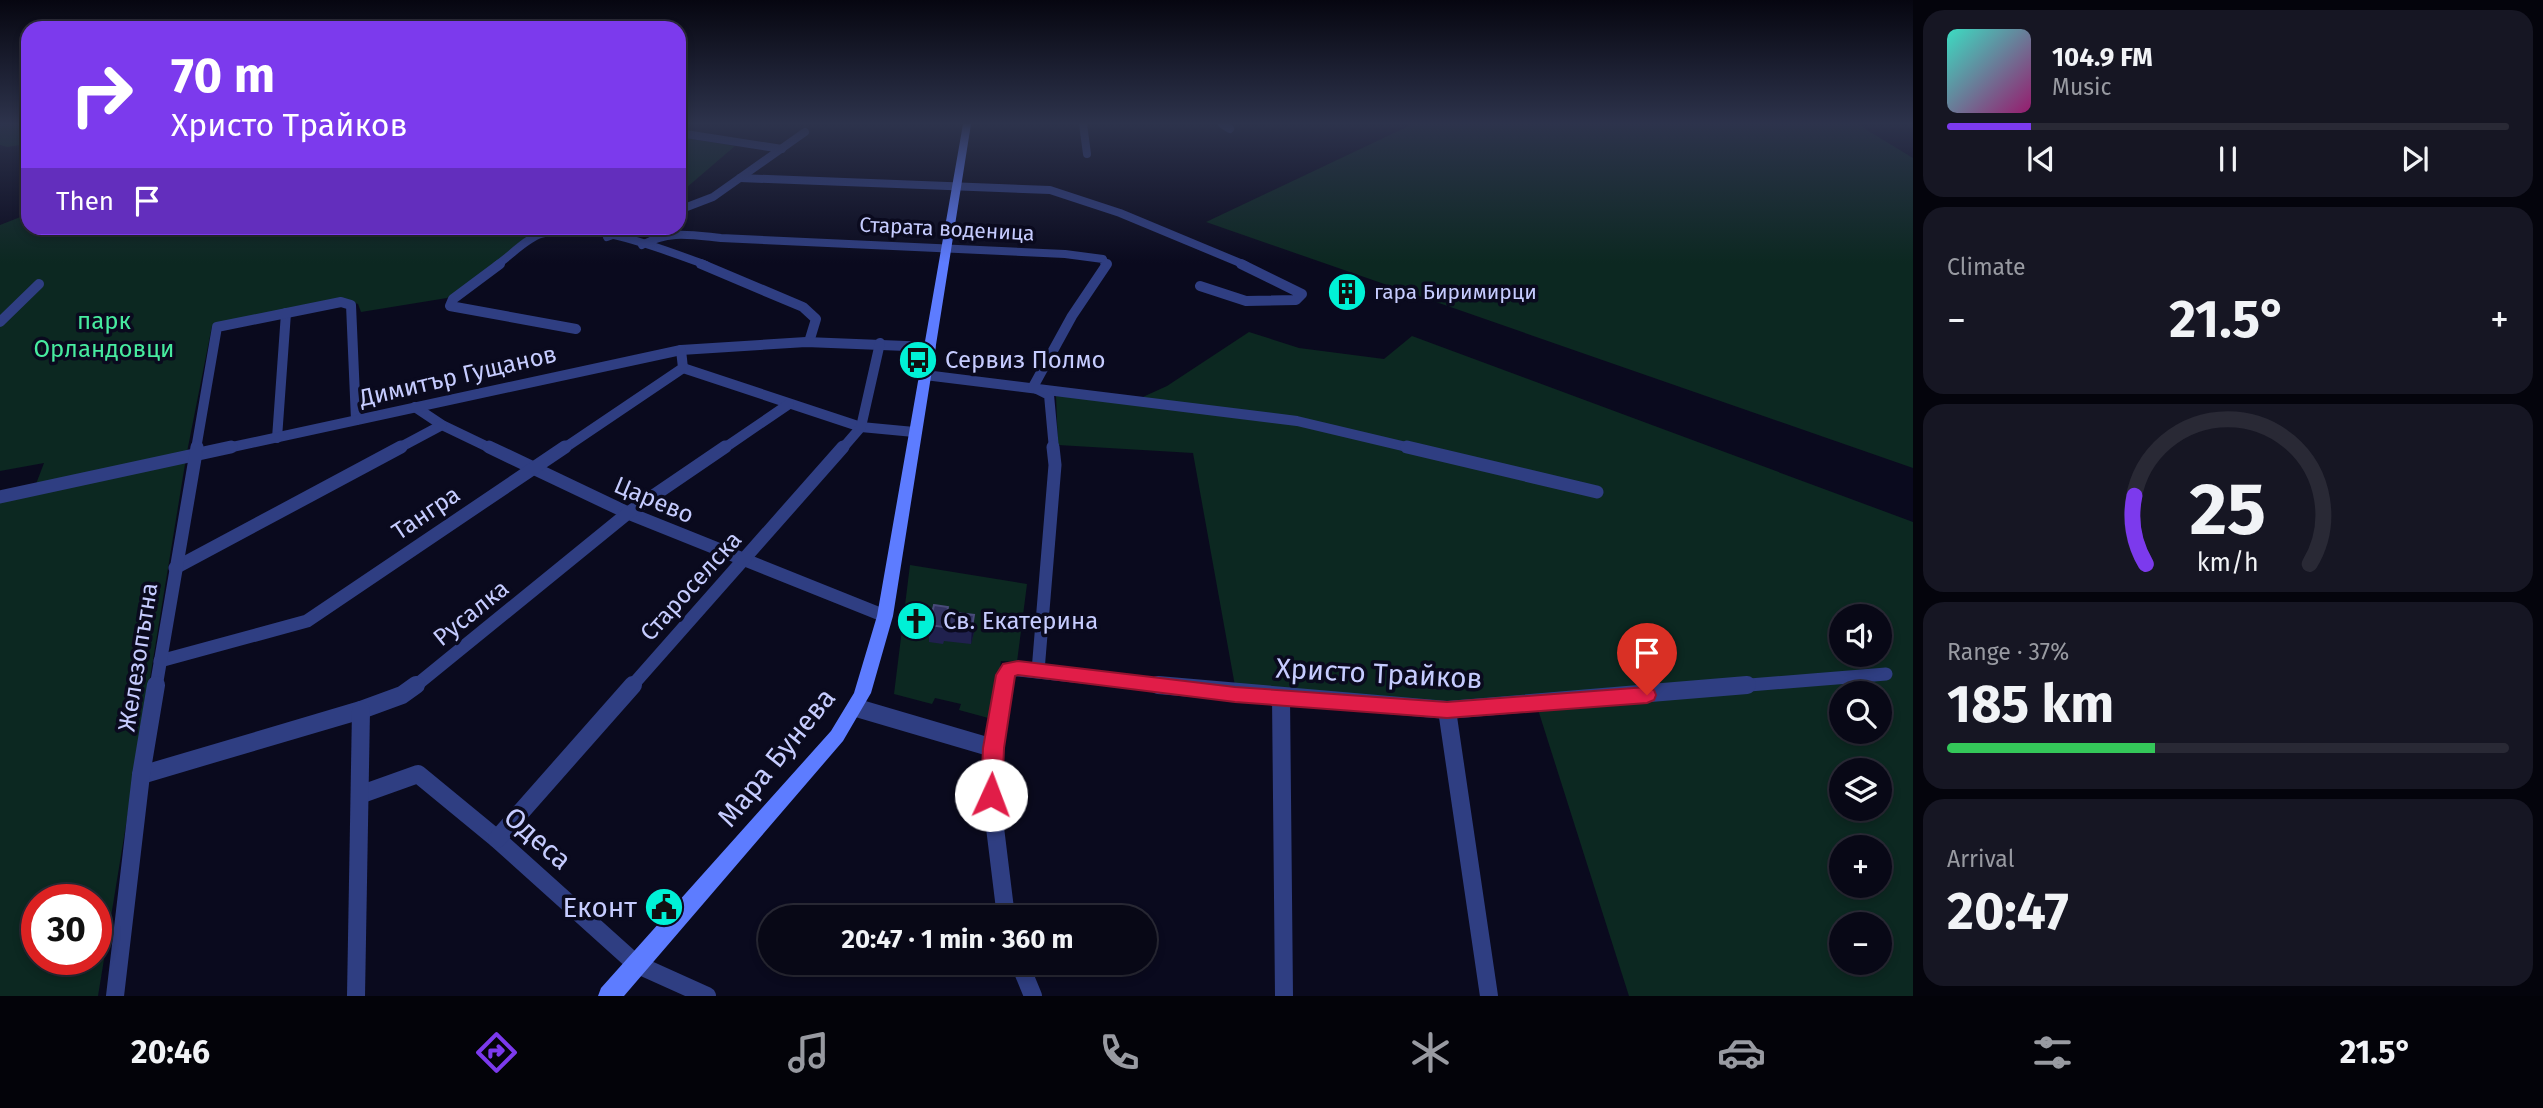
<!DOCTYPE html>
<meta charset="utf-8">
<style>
:root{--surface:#080816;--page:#161623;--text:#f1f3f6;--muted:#989aa1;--line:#292935;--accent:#7c3aed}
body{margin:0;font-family:"Fira Sans",sans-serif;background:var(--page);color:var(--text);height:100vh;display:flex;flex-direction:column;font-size:26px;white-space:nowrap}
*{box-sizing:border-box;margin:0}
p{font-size:23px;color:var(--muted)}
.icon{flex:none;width:38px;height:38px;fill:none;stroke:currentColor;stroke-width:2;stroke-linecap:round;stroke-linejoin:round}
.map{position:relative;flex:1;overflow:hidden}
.details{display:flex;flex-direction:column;gap:10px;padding:10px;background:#04040c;width:630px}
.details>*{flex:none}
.guide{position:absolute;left:21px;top:21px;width:665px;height:214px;border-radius:21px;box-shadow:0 4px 10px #0003,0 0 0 2px var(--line);background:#7c3aed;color:#fff;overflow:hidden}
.tools{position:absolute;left:1829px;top:604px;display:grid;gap:14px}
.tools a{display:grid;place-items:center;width:63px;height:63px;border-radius:50%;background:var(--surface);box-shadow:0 4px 10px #0003,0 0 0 2px var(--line);font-size:35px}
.speed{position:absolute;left:21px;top:884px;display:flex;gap:14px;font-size:35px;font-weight:700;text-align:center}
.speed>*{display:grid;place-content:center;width:91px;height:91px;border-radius:50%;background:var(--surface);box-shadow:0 4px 10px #0003,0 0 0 2px var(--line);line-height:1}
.speed .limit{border:10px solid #d22;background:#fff;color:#111}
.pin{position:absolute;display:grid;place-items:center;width:60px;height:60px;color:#fff;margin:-72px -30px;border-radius:50% 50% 50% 0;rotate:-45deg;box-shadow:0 0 7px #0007}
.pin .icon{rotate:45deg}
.me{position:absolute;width:77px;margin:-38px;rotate:2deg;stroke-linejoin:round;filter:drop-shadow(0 0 5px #0008)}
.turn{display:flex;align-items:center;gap:24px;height:147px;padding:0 35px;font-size:32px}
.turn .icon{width:91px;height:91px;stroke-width:2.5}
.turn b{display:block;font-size:49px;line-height:60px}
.then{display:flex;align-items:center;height:66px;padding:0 35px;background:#0003;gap:14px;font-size:26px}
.big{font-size:52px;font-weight:700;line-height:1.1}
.details .card{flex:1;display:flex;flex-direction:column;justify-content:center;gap:10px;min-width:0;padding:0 24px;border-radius:21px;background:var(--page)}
.details .dial{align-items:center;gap:0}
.dial svg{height:182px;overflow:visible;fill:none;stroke:var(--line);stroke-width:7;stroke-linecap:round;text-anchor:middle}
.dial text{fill:var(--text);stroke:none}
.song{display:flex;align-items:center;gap:21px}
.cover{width:84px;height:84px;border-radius:10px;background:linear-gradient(135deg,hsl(170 70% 55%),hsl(320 70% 35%))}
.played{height:7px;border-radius:4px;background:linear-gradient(90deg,var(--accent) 15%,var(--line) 15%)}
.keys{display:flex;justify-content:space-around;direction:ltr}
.heat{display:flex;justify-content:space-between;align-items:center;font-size:38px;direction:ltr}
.charge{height:10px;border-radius:5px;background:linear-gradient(90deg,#34c759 37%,var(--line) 0)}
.trip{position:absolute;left:758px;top:905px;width:399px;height:70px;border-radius:35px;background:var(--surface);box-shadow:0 4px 10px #0003,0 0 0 2px var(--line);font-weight:700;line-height:70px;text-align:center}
.menu{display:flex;height:112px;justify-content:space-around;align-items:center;background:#030309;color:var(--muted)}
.menu .icon{width:49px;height:49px}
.menu .current{color:var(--accent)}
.menu b{font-size:32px;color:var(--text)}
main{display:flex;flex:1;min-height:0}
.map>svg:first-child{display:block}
</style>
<main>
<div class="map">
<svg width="1913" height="996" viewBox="0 0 1913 996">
<rect width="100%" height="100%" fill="#0a0a1e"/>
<g fill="#0c2821" fill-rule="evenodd">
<path d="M0,124h28v20l-21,3 -7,-2z"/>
<path d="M1413,124h444l56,34v310l-707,-246z"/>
<path d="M679,137l56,9 -56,48z"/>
<path d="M28,214v14h495l12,5 -88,65 -86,14 -3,-8 -15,-5 -131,27 -25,126 -89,544h-98v-496l33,-8 11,-29 -44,8v-246zM37,900h59v59h-59z"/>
<path d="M1249,332l50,16 85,11 28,-23 501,186v474h-284l-95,-299 -93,6 -206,-17 -42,-233 -135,-8 -2,-49 78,5 33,-15zM1841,616h39v38h-39zM1841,693h39v39h-39zM1841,770h39v38h-39zM1841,847h39v39h-39zM1841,924h39v38h-39z"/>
<path d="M910,565l117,19 -10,78 -16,-1 -9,58 -33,-9 2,-6 -26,-6 -3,6 -38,-10z"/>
</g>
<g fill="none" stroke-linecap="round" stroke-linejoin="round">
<path fill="#062840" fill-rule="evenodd" d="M0,124h7l-7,4z"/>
<g stroke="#2f3e82" stroke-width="8">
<path d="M1083,124l4,30"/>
<path d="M1222,124l8,5"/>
<path d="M679,133l103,16"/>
<path d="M740,178l310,12 70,23 125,52"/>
<path d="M679,210l34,-13 92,-65"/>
<path d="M607,237l24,-9"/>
<path d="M642,245c27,-15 49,-10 79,-7l344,16 38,5 2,6"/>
<path d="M497,265c13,-9 30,-27 44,-31 53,-14 117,14 165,31"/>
</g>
<g stroke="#2f3e82" stroke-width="10">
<path d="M500,264l-47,35 -3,7 126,23"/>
<path d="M701,264l102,43 13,12 -7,23"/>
<path d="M1200,286l46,15 50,-1 6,-6 -61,-30"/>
<path d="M0,322l39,-38"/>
<path d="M683,368l178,59 53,5"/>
<path d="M925,375l372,46 118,28"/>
<path d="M415,407l27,18 50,24"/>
<path d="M277,438l9,-125"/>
<path d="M196,449l21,-122 124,-25 10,3 5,115"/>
<path d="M223,449l458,-99 125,-8 125,5"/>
<path d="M397,449l45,-24"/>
<path d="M563,449l120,-81 -2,-18"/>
<path d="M723,449l66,-45"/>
<path d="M842,449l19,-22 19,-84"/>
<path d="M1054,449l-5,-54 -16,-8 39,-71 35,-52"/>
</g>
<g stroke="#2f3e82" stroke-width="13">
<path d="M489,447l139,66 257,103"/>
<path d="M1407,447l190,45"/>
<path d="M0,497l231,-50"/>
<path d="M175,568l226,-121"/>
<path d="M160,661l147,-40 258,-174"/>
<path d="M1038,671l17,-206 -2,-18"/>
<path d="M156,687l41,-240"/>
<path d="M414,687l214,-174 97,-66"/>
<path d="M631,687l212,-240"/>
<path d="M1004,687l6,-18 164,18"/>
<path d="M1725,687l161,-13"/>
</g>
<g stroke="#2f3e82" stroke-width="18">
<path d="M1004,685l-11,63 -2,47 15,122"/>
<path d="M1158,685l289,25 300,-25"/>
<path d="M1281,697l3,299"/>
<path d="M857,708l136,40"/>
<path d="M1447,710l42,286"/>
<path d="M141,775l220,-65 41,-15 14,-10"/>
<path d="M362,794l56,-20 79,65 139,125 71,32"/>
<path d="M497,839l136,-154"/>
<path d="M1019,962l14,34"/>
<path d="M115,996l26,-221 15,-90"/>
<path d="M356,996l5,-286"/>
</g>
<path fill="#5d7cff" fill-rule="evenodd" d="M963,124h8l-78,492 -22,77 -28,48 -219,255h-26l3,-8 230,-257 23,-38 23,-77z"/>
</g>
<g fill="#20214e">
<path d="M1332,283l28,9 -9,6 -21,-7z"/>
<path d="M974,615v17l-3,12 -27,-3 -1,3 -14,-2v-17z"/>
</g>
<g fill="#101033">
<path d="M1362,285l-2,7 -9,6 2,-7z"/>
<path d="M974,615v17l-3,12 1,-17z"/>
</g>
<g fill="#323361" stroke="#494b7a" stroke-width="2">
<path d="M1341,277l21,8 -9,6 -21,-8z"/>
<path d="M934,605l14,2 -1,5 27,3 -2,12 -28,-3 -1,3 -14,-2z"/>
</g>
<linearGradient id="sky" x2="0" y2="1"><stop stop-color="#060610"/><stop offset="0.47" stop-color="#2d334c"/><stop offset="1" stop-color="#2d334c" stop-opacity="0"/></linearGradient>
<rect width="1913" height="263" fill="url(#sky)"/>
<path fill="#e11d48" stroke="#92132f" stroke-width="2" d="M1018,661l217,26 212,15 200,-15 7,3 2,5 -2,5 -7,3 -200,15 -212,-16 -217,-27 -3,1 -11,72 -2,47 -3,6 -8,3 -7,-3 -3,-6 2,-47 13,-73 7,-11z"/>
<defs>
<g id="building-disc" transform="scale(2.0125)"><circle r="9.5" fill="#00f1d6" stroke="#0a0a1e"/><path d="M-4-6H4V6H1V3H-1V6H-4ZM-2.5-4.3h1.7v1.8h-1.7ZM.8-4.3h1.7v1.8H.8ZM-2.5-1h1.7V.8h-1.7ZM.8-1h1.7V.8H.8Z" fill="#111"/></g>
<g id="bus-disc" transform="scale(2.0125)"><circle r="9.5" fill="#00f1d6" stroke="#0a0a1e"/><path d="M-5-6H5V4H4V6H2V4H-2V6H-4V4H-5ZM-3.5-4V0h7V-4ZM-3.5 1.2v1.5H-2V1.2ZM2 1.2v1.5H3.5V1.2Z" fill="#111"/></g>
<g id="church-disc" transform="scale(2.0125)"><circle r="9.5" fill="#00f1d6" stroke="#0a0a1e"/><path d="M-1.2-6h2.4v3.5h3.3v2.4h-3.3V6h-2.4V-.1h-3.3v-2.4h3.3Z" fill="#111"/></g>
<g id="civic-disc" transform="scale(2.0125)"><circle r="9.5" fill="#00f1d6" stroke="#0a0a1e"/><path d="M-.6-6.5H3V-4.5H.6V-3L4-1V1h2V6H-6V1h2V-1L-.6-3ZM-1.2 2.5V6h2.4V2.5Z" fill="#111"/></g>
</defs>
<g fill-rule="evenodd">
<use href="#building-disc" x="1347" y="292"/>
<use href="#bus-disc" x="918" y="360"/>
<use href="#church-disc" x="916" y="621"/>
<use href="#civic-disc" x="664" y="907"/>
</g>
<g text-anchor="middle" stroke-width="7" stroke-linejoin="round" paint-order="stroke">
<g font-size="21" fill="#c6ccff" stroke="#0a0a1e">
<text transform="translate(947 229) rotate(3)" y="7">Старата воденица</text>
</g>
<g font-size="21" fill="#c6ccff" stroke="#0a0a1e" text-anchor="start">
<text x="1374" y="299">гара Биримирци</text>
</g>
<g font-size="24" fill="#47eb9f" stroke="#0a0a1e">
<text x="104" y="329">парк<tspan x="104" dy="28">Орландовци</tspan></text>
</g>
<g font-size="24" fill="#c6ccff" stroke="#0a0a1e" text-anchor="start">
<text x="945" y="368">Сервиз Полмо</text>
<text x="943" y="629">Св. Екатерина</text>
</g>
<g font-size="24" fill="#c6ccff" stroke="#0a0a1e">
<text transform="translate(458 376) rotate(-13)" y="8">Димитър Гущанов</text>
<text transform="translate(654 500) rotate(23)" y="8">Царево</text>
<text transform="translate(426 513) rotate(-34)" y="8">Тангра</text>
<text transform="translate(691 586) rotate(-48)" y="8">Староселска</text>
<text transform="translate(471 613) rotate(-39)" y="8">Русалка</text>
<text transform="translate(138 657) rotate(-81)" y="8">Железопътна</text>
</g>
<g font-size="28" fill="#c6ccff" stroke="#0a0a1e">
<text transform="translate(1379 673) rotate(3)" y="10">Христо Трайков</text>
<text transform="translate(776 757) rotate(-51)" y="10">Мара Бунева</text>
<text transform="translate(538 838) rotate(41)" y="10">Одеса</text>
</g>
<g font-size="28" fill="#c6ccff" stroke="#0a0a1e" text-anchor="end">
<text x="637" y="917">Еконт</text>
</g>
</g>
</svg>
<div class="tools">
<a><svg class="icon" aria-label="sound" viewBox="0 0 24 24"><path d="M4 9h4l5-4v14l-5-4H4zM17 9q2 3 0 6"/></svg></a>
<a><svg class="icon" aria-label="search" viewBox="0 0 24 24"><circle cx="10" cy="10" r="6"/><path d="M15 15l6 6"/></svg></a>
<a><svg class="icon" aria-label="layers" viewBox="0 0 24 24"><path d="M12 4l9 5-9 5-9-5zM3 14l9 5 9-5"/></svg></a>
<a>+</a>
<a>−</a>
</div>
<div class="speed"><div class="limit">30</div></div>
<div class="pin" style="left:1647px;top:695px;background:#d93025"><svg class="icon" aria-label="arrive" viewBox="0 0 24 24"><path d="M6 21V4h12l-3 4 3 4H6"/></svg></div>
<svg class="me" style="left:991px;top:795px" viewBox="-20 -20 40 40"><circle r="19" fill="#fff"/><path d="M0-13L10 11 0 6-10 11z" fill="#e11d48"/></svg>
<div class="trip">20:47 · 1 min · 360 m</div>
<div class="guide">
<div class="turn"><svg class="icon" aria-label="right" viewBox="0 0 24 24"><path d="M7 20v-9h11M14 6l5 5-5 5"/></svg><div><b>70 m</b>Христо Трайков</div></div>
<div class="then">Then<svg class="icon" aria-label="arrive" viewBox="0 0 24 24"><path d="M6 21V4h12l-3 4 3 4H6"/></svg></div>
</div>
</div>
<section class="details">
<div class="card">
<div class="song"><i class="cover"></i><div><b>104.9 FM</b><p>Music</p></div></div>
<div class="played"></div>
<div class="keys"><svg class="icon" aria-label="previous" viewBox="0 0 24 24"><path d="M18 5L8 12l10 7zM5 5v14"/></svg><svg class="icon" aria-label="pause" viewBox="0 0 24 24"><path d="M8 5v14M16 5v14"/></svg><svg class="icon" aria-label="next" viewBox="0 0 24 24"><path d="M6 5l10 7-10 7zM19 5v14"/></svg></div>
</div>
<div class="card"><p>Climate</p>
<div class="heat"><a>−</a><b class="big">21.5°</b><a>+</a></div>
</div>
<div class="card dial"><svg viewBox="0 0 100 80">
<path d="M14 69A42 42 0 1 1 86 69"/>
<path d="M14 69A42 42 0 0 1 9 39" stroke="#7c3aed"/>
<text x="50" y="56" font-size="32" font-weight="700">25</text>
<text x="50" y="72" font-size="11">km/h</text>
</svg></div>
<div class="card"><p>Range · 37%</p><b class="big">185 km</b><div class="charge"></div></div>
<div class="card"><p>Arrival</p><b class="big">20:47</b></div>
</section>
</main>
<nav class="menu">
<b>20:46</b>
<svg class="icon current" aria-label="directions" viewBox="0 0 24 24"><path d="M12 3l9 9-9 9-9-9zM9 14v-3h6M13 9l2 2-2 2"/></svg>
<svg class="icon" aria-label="music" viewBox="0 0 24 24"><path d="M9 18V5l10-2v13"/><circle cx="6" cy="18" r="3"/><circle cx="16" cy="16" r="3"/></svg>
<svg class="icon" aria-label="phone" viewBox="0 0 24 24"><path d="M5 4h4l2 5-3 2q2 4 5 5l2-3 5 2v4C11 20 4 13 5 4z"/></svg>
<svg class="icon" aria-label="climate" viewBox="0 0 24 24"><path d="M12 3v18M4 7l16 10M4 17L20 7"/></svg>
<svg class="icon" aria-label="car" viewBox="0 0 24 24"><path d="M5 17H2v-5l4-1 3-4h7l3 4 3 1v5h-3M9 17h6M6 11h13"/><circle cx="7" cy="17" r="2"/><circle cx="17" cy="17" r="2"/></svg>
<svg class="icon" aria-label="filters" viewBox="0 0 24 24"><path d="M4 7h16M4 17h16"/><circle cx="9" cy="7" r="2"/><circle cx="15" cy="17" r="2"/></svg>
<b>21.5°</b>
</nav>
